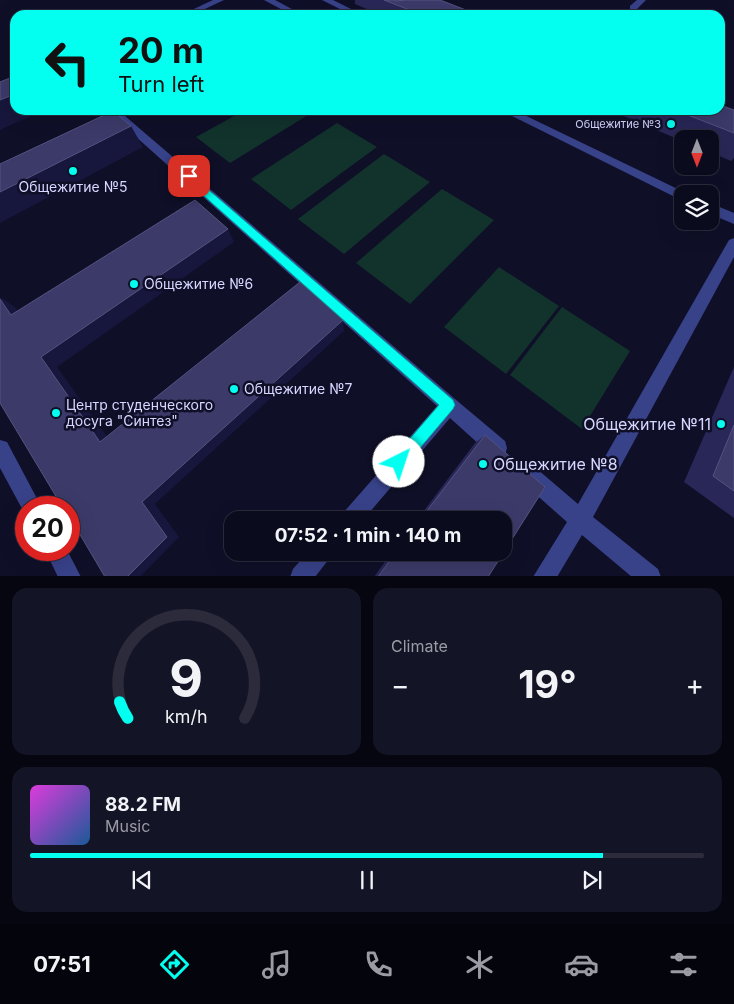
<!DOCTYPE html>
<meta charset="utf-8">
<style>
:root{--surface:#0b0b1e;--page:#141427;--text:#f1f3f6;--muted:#9a9ba4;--line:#2b2b3c;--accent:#02fff0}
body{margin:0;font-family:Inter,sans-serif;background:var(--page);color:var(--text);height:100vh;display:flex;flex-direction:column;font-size:19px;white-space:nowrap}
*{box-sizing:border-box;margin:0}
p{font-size:16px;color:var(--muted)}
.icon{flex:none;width:28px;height:28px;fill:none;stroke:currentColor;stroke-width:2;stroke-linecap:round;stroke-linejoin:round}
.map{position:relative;height:576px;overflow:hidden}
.details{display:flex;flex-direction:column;gap:12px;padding:12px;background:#060610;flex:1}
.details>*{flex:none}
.top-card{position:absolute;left:10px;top:10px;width:715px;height:105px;border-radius:15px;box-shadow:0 5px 20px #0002,0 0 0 1px var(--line);background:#02fff0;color:#111;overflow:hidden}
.needle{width:32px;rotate:180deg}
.tools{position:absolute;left:674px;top:130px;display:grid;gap:10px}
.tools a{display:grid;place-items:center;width:45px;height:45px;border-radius:10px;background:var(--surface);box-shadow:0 5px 20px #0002,0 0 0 1px var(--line);font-size:25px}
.speed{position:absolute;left:15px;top:496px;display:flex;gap:10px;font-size:25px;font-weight:700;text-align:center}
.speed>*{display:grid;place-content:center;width:65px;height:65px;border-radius:50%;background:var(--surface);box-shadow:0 5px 20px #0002,0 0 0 1px var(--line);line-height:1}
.speed .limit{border:8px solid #d22;background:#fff;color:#111}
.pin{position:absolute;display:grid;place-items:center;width:42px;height:42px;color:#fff;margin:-21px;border-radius:10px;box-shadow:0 2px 8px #0006}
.me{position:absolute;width:55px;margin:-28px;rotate:41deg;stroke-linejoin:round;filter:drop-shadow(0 0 4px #0008)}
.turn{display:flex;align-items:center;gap:18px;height:105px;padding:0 25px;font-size:22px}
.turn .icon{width:65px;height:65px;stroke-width:2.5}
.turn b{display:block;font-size:35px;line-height:42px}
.big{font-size:38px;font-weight:700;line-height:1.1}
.details .widget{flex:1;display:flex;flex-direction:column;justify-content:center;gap:8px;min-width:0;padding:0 18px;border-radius:15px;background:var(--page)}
.details .dial{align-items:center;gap:0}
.dial svg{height:130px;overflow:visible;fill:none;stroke:var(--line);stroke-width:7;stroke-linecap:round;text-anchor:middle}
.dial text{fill:var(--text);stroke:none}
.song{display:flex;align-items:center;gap:15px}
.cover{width:60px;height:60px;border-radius:8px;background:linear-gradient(135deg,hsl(300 70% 55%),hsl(210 70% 35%))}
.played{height:5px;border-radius:2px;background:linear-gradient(90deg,var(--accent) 85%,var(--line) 85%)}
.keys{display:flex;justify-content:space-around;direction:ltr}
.heat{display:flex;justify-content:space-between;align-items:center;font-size:28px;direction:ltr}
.details .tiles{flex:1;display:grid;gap:12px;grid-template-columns:1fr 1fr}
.widget:last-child{grid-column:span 2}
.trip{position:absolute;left:224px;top:511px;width:288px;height:50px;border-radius:15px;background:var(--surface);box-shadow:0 5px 20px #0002,0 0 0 1px var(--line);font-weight:700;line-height:50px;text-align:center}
.tabs{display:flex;height:80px;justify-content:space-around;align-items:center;background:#04040c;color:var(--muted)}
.tabs .icon{width:35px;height:35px}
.tabs .on{color:var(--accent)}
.tabs b{font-size:22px;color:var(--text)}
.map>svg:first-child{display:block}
</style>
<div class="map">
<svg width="734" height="577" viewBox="0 0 734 577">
<rect width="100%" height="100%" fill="#0f0f28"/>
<g fill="#12322c">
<path d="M245,110h71l-86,53 -34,-26z"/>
<path d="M337,123l40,24 -86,63 -40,-31z"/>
<path d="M384,154l46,28 -86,72 -46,-35z"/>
<path d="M442,189l52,31 -84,84 -54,-41z"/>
<path d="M499,267l60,39 -53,68 -62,-47z"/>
<path d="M562,307l68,44 -48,78 -72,-54z"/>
</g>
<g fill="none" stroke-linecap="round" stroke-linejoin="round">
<g fill="#384289" fill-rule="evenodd">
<path d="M213,0h11l-32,15h-11z"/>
<path d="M264,0h11l28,15h-11z"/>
<path d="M322,0h11l30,15h-11z"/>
<path d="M637,0h9l-10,10h-6v-4z"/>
<path d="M106,110h12l337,289 50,42 2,7 -2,7 -7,2 -7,-2 -41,-37 -87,102h-23l3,-7 94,-107z"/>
<path d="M500,110h14l174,84h-6v6l-5,-2z"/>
<path d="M710,203l24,10v11l-24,-10z"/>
<path d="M734,238v19l-141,260 65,52 3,8h-29l-50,-42 -25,42h-24l34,-55 -44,-39 -3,-7 3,-7 7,-3 7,3 41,35 151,-264z"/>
<path d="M0,440l7,2 35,66h-16v8l-26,-48z"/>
<path d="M45,550h22l14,27h-23z"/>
<path d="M308,552h24l-3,7 -14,18h-25l3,-8z"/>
</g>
</g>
<g fill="#292757">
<path d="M355,0h50v1l74,14h-98l-26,-11z"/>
<path d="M198,110h16l-9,5z"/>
<path d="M610,110h124v48l-3,3 -21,-9v-13h-28v2z"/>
<path d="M734,367v151l-50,-36z"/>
<path d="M485,435l60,52 -57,90h-114l18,-25h110v-32h-85l58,-77z"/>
</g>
<g fill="#17163c">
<path d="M15,94v16h29l-44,20v-30z"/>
<path d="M203,110h11l-9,5z"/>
<path d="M131,126l12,21 -143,76v-31z"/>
<path d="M228,229l6,13 -177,125 58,81 -15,-6 -59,-85z"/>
<path d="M0,297l15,10 13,19 -17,-11 -11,-16z"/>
<path d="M343,320l1,11 -189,173 24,33 -39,40h-13l15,-75z"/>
</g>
<g fill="#3c3a69" stroke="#545380">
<path d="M384,0h11v1l12,-1h33l39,15h-74l7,-4z"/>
<path d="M211,10l10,5h-22z"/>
<path d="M15,76v18l-15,6v-18z"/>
<path d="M720,105l14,5v23l-59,-23h45z"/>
<path d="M113,111l18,15 -131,66v-28z"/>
<path d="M195,200l33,29 -187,128 59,85 200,-160 43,38 -201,182 25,35 -40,40h-22l-36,-61v-8h-6l-63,-105v-104l11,16z"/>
<path d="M734,425v66l-21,-15z"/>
<path d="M485,435l60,52 -57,90h-110l18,-25h106v-32h-82z"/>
</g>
<path fill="#02fff0" stroke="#01a69c" d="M189,173l264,227 2,5 -2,4 -49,58 -5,2 -5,-2 -2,-5 2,-5 45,-52 -254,-226 -1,-3z"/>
<g fill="#02fff0" stroke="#0f0f28" stroke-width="2">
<circle cx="671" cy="124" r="5"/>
<circle cx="73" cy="171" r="5"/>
<circle cx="134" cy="284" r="5"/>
<circle cx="234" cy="389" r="5"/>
<circle cx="56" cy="413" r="5"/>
<circle cx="721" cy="424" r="5"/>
<circle cx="483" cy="464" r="5"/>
</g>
<g text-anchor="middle" stroke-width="5" stroke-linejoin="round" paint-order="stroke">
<g font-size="11" fill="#d6d8ff" stroke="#0f0f28" text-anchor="end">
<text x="661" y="128">Общежитие №3</text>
</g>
<g font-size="14" fill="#d6d8ff" stroke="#0f0f28" text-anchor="start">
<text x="73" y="192" text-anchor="middle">Общежитие №5</text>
<text x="144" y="289">Общежитие №6</text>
<text x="244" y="394">Общежитие №7</text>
<text x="66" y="410">Центр студенческого<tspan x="66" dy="16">досуга "Синтез"</tspan></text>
</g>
<g font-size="16" fill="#d6d8ff" stroke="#0f0f28" text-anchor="end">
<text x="711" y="430">Общежитие №11</text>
<text x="493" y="470" text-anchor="start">Общежитие №8</text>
</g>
</g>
</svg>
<div class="tools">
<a><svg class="needle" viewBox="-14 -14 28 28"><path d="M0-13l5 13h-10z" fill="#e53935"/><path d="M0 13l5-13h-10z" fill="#9a9ba4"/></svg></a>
<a><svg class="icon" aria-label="layers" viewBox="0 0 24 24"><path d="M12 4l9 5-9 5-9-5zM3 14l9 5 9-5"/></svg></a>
</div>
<div class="speed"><div class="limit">20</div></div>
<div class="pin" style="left:189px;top:176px;background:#d93025"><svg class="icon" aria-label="arrive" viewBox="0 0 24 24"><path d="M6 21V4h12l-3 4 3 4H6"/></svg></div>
<svg class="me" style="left:399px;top:462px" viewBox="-20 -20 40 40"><circle r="19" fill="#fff"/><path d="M0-13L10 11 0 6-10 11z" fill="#02fff0"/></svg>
<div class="trip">07:52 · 1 min · 140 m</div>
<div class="top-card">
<div class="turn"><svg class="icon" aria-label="left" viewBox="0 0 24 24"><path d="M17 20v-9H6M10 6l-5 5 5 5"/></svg><div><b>20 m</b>Turn left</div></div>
</div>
</div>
<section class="details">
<div class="tiles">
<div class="widget dial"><svg viewBox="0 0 100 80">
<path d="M14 69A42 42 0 1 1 86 69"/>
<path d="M14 69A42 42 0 0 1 9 59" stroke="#02fff0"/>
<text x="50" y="56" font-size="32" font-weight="700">9</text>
<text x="50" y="72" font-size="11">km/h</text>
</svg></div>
<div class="widget"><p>Climate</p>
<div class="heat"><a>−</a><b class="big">19°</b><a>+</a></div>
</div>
<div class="widget">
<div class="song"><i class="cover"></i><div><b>88.2 FM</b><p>Music</p></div></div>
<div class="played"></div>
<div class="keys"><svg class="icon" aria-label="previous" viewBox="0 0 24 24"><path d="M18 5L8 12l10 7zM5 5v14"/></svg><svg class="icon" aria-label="pause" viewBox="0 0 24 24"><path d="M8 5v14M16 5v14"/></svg><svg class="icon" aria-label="next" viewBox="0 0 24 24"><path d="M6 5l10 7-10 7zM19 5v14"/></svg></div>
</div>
</div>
</section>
<nav class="tabs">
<b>07:51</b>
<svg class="icon on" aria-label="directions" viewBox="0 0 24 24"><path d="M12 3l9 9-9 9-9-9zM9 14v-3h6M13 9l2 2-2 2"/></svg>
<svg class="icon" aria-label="music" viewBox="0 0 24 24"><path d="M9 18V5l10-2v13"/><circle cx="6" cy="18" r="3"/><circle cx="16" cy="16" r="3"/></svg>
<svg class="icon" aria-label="phone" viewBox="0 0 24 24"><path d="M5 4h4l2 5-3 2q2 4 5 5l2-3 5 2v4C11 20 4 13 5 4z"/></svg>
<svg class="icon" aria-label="climate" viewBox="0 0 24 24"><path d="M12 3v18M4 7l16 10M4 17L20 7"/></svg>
<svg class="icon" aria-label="car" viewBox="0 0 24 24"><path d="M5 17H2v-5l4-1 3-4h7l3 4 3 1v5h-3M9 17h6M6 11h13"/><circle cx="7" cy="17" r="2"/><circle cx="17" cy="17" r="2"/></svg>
<svg class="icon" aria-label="filters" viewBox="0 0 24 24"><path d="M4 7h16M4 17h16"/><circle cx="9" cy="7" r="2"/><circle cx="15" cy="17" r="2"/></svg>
</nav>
